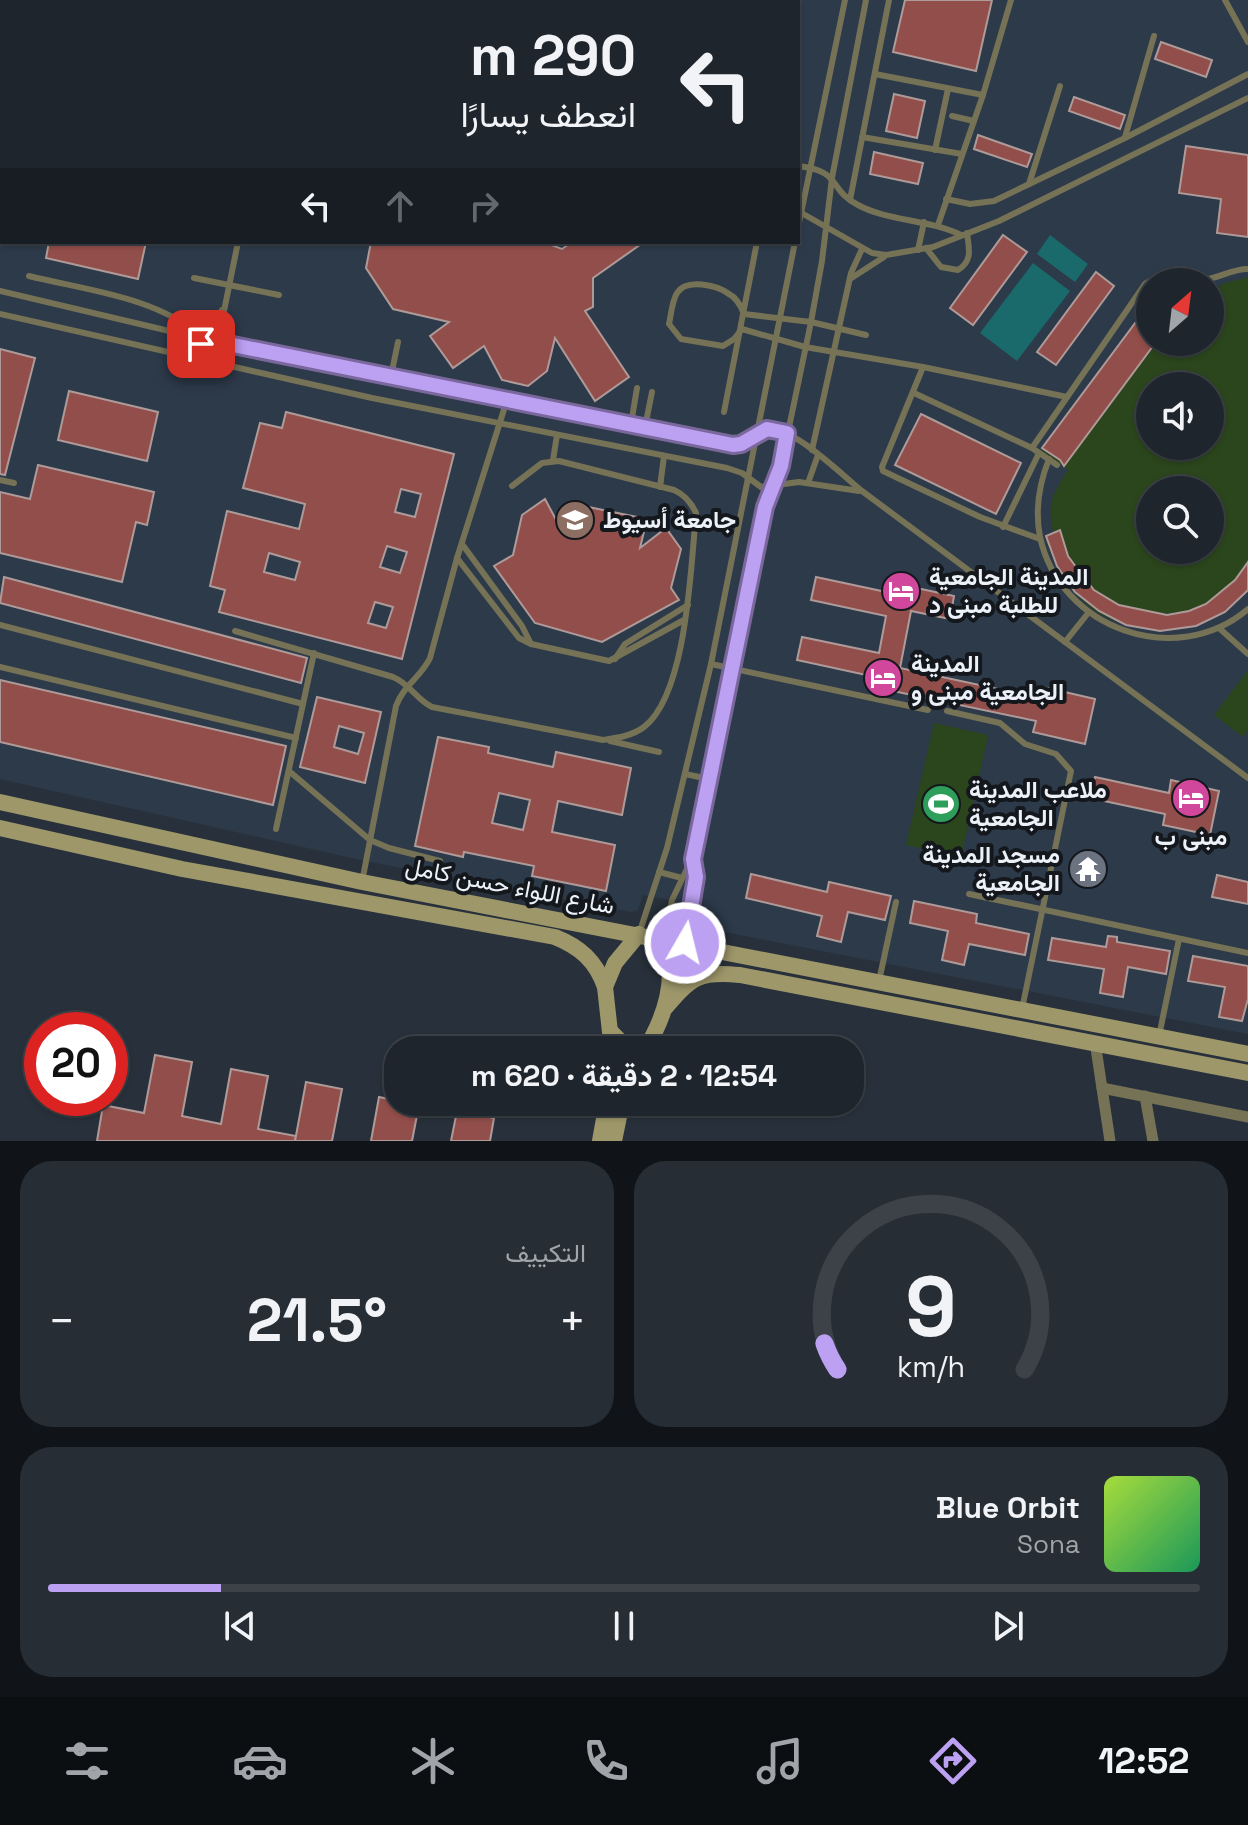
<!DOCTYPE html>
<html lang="ar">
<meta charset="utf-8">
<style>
:root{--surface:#1e252c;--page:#262d34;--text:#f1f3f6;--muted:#a1a5a9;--line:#3c4248;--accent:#bca0f2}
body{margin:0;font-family:"Space Grotesk",Vazirmatn,sans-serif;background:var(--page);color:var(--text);direction:rtl;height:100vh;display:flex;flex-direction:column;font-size:30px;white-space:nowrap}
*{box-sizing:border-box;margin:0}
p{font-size:26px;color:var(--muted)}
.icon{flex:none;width:44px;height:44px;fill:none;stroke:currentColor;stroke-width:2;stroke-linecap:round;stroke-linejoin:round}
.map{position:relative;height:1141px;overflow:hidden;direction:ltr}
.panel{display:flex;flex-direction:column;gap:20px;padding:20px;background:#101418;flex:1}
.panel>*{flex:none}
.banner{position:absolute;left:0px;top:0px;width:800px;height:244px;box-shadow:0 2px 6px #0004,0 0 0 2px var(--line);direction:rtl;background:#1e252c;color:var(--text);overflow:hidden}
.needle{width:52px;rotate:28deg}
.tools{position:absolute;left:1136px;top:268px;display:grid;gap:16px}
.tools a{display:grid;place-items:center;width:88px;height:88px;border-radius:50%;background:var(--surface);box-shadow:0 2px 6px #0004,0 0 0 2px var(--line);font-size:40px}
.speed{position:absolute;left:24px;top:1012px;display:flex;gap:16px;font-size:40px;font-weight:700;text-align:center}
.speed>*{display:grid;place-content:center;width:104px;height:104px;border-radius:50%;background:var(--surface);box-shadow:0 2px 6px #0004,0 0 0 2px var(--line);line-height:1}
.speed .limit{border:12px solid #d22;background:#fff;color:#111}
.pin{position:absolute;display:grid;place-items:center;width:68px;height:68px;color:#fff;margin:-34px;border-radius:16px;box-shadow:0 4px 12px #0006}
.me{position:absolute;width:88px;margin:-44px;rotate:8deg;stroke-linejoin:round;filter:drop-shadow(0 0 6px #0008)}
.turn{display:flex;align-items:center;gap:28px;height:168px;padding:0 32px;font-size:36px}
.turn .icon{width:104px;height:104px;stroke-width:2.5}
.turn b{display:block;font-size:56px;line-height:68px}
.lanes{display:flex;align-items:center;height:76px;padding:0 32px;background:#0003;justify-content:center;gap:40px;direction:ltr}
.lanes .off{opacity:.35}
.big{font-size:60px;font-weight:700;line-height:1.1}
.panel .widget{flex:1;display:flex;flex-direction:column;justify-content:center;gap:12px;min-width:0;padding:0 28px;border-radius:32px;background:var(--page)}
.panel .dial{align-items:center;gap:0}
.dial svg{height:208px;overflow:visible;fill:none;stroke:var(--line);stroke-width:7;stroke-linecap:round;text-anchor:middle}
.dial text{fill:var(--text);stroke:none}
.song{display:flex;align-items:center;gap:24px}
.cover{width:96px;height:96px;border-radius:12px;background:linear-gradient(135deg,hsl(80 70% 55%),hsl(150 70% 35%))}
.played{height:8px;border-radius:4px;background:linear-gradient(90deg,var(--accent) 15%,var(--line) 15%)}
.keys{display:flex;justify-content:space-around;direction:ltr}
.heat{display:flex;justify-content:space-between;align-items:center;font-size:44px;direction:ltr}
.panel .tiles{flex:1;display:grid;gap:20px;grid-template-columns:1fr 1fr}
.widget:last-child{grid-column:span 2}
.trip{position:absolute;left:384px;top:1036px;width:480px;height:80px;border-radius:32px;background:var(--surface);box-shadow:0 2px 6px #0004,0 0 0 2px var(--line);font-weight:700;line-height:80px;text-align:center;direction:rtl}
.tab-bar{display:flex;height:128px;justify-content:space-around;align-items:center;background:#0c0f12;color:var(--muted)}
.tab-bar .icon{width:56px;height:56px}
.tab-bar .on{color:var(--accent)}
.tab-bar b{font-size:36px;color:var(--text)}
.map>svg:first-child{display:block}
</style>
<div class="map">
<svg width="1248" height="1141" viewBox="0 0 1248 1141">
<rect width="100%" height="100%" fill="#28313b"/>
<path fill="#2d3a4a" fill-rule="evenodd" d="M0,0h1248v1034l-549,-107 -4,-22 -52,-10 -5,15 -7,2 -266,-51 -365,-82zM2,2h796v240h-796zM1150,282h60v60h-60zM1150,386h60v60h-60zM1150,490h60v60h-60z"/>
<g fill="#2b451c" fill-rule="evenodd">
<path d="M1248,277v313c-17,7 -75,39 -89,41 -8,0 -17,-3 -25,-5 -48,-8 -76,-46 -89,-90l8,-3c-6,-29 -1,-39 15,-63l-27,-20 109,-147v39h60v-51l15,-8zM1150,386h60v60h-60zM1150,490h60v60h-60z"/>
<path d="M1248,670v60l-5,7 -29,-22z"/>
<path d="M934,723l54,12 -27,123 -55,-13z"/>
</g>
<g fill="#1a6a6b">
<path d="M1050,235l38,29 -13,18 -38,-28z"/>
<path d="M1033,263l37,28 -53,70 -37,-28z"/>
</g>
<g fill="#924e4a" stroke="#ae9b99" stroke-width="2" fill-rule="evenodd">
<path d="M905,0h87l-16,71 -83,-19z"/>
<path d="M1161,42l51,18 -6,17 -51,-18z"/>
<path d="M894,94l31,7 -8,37 -31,-7z"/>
<path d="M1074,97l51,18 -5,14 -51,-18z"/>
<path d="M978,135l54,19 -5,13 -53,-18z"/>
<path d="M1186,146l62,9v82l-31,-4 4,-34 -42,-6z"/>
<path d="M874,152l49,11 -5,21 -48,-10z"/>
<path d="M1003,235l24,17 -54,73 -23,-17z"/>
<path d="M49,242h97l-8,37 -92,-21z"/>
<path d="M371,242h172l19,7 10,-7h72l-51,36v29l-8,4 44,66 -34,24 -40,-63 -8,33 -19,15 -26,-6 -18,-34 -31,22 -23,-32 19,-14 -56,-13 -27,-41z"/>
<path d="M1096,272l18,14 -58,79 -19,-13z"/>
<path d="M1150,303v39h6l-92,124 -4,-6 -18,-12z"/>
<path d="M0,349l35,9 -30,117 -5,-1z"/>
<path d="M69,391l89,21 -11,49 -89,-21z"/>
<path d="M286,412l168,42 -52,205 -183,-47 6,-22 -15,-4 17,-75 72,18 6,-25 -62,-16 17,-65 22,5zM401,489l20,5 -6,23 -20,-5zM387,546l20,6 -7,21 -20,-6zM269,553l31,9 -5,18 -31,-8zM375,602l18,5 -7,21 -18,-5z"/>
<path d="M921,414l100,49 -25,51 -101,-49z"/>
<path d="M38,465l116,27 -7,33 -11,-3 -14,60 -122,-29v-61l30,7z"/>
<path d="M545,499l17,32 7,-28 78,16 -7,29 26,-20 15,21 -10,39 8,12 -77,42 -67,-19 -41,-57 19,-11 9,-40z"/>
<path d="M1060,530l8,26 11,15 15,19 25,15 48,10 22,-4 17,-7 29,-24 13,-18v28l-23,22 -29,14 -36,5 -34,-6 -27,-14 -24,-19 -18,-26 -11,-30z"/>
<path d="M4,577l303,81 -6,25 -301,-80z"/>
<path d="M816,577l75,16 2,-10 61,13 -4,23 -39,-8 -11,57 140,30 3,-11 52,12 -10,45 -52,-12 3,-11 -167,-35 2,-10 -74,-16 5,-23 77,16 7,-37 -75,-16z"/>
<path d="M0,680l286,66 -13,59 -273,-63z"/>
<path d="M317,697l64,15 -16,71 -65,-16zM339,726l25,7 -6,21 -24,-7z"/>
<path d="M438,737l51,10 -1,6 65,14 3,-15 75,16 -9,47 -64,-14 -6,31 63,13 -9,46 -74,-15 2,-10 -70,-14 -1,5 -48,-11zM499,793l31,7 -7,30 -31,-7z"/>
<path d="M1095,777l74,16 2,-13 48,11 -9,44 -47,-10 2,-11 -75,-16z"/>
<circle cx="1087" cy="867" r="14"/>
<path d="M751,874l76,18 2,-10 62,14 -6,24 -37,-8 -7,30 -24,-6 5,-20 -76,-18z"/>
<path d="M1217,875l31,7v22l-36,-7z"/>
<path d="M914,901l63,13 -1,9 53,11 -4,21 -56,-11 -5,21 -22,-5 6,-29 -38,-8z"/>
<path d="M1108,936l9,1v5l53,9 -4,23 -38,-7 -5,30 -23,-4 4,-24 -56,-9 4,-22 54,9z"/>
<path d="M1193,956l55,10v33l-6,22 -23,-4 6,-30 -37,-6z"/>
<path d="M155,1055l37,7 -10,54 39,8 10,-55 37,7 -10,53 38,7 -1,5h-198l6,-36 41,8z"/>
<path d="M306,1082l36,7 -10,52h-37z"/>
<path d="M379,1097l40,8 -7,36h-41z"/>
<path d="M457,1111l37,7 -4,23h-39z"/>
</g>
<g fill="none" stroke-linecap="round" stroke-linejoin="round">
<g stroke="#767256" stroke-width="6">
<path d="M587,0l10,2"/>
<path d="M1225,0l23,42"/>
<path d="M18,2l1,-2"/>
<path d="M68,2l1,-2"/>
<path d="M269,2l1,-2"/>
<path d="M314,2v-2"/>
<path d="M525,2l1,-2"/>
<path d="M711,2v-2"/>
<path d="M0,18l2,1"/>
<path d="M0,39h2"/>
<path d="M875,74l108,21"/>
<path d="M952,116l22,5"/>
<path d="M862,137l100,17"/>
<path d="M1125,137l29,-101"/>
<path d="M935,150l13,-61"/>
<path d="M798,166c45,5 29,23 60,39 29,16 70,14 103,30"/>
<path d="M1029,184l31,-98"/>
<path d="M946,199l24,5 24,-3 131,-63 123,-64"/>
<path d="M850,200l39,-200"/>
<path d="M798,211l74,42 14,2 47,-8 66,-26 249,-123"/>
<path d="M938,225l45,-130 28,-95"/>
<path d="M798,228l47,-228"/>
<path d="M926,248l15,19 17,3c15,-9 11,-22 9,-37"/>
<path d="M918,250l6,-28"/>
<path d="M29,276c56,14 128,21 171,60"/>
<path d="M194,278l85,17"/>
<path d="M850,279l34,-22"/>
<path d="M0,291l203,48 530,106c14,-1 21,-14 34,-16 25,-4 76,47 95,62l386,287"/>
<path d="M0,314l372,84 355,70 15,5 19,14 38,-5 60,9"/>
<path d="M866,335l-55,-13 -67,-8c-3,-8 -7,-16 -15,-20 -12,-9 -43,-16 -52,-1 -5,8 -6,22 -8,31l12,15 42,7 11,-7 8,-10 63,18 118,20 144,30"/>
<path d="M201,361v-17l21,-34"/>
<path d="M218,365l8,-14 -3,-35 15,-74"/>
<path d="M923,367l-41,100 1,4 97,46 60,22"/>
<path d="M391,376l7,-34"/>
<path d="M914,393l118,55 25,17"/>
<path d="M724,412l33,-170"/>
<path d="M631,424l6,-36"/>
<path d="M645,427l7,-35"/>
<path d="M1032,448l113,-164c20,-14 36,-1 58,-4 16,-2 29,-11 45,-11"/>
<path d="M812,450l39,-177 11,-24"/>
<path d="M1049,459c-10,25 -14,52 -9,78 20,92 136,133 208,72"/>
<path d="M553,460l4,-25"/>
<path d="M0,480l14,3"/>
<path d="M808,483l10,-28"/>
<path d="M660,487l4,-31"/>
<path d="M1003,527l36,-74"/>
<path d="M462,544l60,82 9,18"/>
<path d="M457,558l62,80 12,6 78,17 75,-41"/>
<path d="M0,625l303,79"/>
<path d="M1219,628l29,26"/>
<path d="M235,631l158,46c17,7 23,22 39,30l171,33c14,-2 29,-4 41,-13 43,-33 47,-162 52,-214 -5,-11 -11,-18 -22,-23l-115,-29 -17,2 -30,23"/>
<path d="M1065,642l24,-30"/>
<path d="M615,659l10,-15 63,-39"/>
<path d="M711,664l217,46"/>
<path d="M0,667l296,71"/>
<path d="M947,711l53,12 25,21 31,10 15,17 -49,238"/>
<path d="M610,741l49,11"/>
<path d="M289,771l81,69 19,8 51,13"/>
<path d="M685,774l24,5"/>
<path d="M276,829l38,-176"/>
<path d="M659,872l23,6"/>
<path d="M362,882l34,-176c7,-20 25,-29 34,-48l27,-100 50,-158"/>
<path d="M969,894l279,59"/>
<path d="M640,931l27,-83 44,-184 84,-422"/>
<path d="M665,940l7,-40 23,-48 70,-345 18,-51 28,-134 11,-61 10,-83 34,-178"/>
<path d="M685,943l11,-66 -3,-17"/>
<path d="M879,981l17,-79"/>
<path d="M1159,1036l20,-97"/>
</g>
<g stroke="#767256" stroke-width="11">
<path d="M1095,1042l15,99"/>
<path d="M1102,1088l146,29"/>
<path d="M1145,1096l8,45"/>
</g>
<g stroke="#9e976a" stroke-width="16">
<path d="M0,802l362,80 886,172"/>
<path d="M0,828l182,41 373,68c25,10 41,24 50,50"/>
<path d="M666,1007c26,-30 33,-36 74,-32l508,98"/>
<path d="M611,1032l13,13h19l8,-5"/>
<path d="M612,1050l-7,-63 10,-24 24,-29"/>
<path d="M645,1050c21,-35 32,-71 20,-110"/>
<path d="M600,1141l7,-39"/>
<path d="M614,1141l8,-39"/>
</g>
</g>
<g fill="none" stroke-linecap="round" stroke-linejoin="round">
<g stroke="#7a689d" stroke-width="20">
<path id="route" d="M201,344l2,-5 530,106 8,-1 26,-15 20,4 -6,33 -16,41 -72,352 3,18 -11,66"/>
</g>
<use href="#route" stroke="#bca0f2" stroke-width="14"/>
</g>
<defs>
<g id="university-disc" transform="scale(2)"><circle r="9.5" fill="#8d6e63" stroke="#14181d"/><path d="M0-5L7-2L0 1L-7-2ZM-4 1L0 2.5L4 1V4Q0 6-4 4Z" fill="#fff"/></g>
<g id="hotel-disc" transform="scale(2)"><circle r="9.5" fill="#d1479c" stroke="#14181d"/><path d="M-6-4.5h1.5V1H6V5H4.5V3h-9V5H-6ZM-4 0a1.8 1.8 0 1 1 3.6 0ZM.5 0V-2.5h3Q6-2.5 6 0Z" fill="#fff"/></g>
<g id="stadium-disc" transform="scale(2)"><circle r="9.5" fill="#2e9e5b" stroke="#14181d"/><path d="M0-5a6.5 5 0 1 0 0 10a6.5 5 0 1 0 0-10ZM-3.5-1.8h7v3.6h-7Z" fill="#fff"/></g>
<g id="temple-disc" transform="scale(2)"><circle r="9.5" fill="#6b7280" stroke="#14181d"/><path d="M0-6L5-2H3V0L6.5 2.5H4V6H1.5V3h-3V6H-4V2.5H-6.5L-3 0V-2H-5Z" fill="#fff"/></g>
</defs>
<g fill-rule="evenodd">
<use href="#university-disc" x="575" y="520"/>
<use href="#hotel-disc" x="901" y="591"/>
<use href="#hotel-disc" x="883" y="678"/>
<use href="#hotel-disc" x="1191" y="798"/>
<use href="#stadium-disc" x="941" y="804"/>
<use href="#temple-disc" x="1088" y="869"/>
</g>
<g text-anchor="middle" stroke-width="8" stroke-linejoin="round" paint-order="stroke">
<g font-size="24" font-weight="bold" fill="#ecf1f9" stroke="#14181d" text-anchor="start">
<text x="603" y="528">جامعة أسيوط</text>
<text x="929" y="585">المدينة الجامعية<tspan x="929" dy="28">للطلبة مبنى د</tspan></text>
<text x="911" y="672">المدينة<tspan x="911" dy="28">الجامعية مبنى و</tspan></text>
<text x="969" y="798">ملاعب المدينة<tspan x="969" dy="28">الجامعية</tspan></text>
<text x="1191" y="845" text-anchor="middle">مبنى ب</text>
<text x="1060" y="863" text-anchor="end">مسجد المدينة<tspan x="1060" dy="28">الجامعية</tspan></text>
</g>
<g font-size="24" fill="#ecf1f9" stroke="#14181d">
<text transform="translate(510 886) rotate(11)" y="8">شارع اللواء حسن كامل</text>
</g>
</g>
</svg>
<div class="tools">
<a><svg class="needle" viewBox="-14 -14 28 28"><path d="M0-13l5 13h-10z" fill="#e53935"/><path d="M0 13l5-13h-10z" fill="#a1a5a9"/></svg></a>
<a><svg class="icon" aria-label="sound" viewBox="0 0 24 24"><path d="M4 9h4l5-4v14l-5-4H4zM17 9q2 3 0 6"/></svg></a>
<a><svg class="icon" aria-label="search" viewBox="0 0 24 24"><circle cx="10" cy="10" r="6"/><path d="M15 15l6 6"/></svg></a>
</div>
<div class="speed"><div class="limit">20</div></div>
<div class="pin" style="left:201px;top:344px;background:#d93025"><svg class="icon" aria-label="arrive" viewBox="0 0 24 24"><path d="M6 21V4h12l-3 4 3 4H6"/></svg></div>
<svg class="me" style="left:685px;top:943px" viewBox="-20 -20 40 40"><circle r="17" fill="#bca0f2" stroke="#fff" stroke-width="3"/><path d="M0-11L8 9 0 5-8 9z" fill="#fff"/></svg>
<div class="trip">12:54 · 2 دقيقة · 620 m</div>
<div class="banner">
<div class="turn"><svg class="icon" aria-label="left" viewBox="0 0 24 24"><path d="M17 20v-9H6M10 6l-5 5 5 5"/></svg><div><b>290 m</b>انعطف يسارًا</div></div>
<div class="lanes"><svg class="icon" aria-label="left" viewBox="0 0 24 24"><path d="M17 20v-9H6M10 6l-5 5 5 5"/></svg><svg class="icon off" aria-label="ahead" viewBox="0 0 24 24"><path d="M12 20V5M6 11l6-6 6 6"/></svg><svg class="icon off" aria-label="right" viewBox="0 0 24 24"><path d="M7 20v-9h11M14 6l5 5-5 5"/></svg></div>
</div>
</div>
<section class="panel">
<div class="tiles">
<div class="widget dial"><svg viewBox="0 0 100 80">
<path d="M14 69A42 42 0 1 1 86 69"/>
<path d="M14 69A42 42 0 0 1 9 59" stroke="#bca0f2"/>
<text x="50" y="56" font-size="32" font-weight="700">9</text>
<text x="50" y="72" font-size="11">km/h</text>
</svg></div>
<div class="widget"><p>التكييف</p>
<div class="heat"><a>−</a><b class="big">21.5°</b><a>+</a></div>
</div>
<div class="widget">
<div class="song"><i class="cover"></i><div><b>Blue Orbit</b><p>Sona</p></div></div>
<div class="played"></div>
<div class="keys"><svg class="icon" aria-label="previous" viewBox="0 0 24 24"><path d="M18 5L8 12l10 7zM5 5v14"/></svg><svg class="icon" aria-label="pause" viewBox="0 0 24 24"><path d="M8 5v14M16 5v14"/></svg><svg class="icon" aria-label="next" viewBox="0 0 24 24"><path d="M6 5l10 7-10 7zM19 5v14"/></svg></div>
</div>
</div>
</section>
<nav class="tab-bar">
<b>12:52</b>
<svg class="icon on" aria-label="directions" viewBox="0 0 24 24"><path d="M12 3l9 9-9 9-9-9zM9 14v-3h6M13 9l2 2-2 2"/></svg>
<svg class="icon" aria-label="music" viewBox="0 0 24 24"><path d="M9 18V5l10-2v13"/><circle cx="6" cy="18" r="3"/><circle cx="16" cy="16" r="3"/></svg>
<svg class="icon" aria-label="phone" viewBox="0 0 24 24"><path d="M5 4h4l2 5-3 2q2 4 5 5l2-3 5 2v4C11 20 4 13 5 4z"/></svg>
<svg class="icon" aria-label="climate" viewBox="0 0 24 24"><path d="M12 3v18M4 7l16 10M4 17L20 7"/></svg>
<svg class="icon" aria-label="car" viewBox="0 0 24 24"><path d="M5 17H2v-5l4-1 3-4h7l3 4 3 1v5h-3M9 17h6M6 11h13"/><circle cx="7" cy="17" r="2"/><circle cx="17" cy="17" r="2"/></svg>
<svg class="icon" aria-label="filters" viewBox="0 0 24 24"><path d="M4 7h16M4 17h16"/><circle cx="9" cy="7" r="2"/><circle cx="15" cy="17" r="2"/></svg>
</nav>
